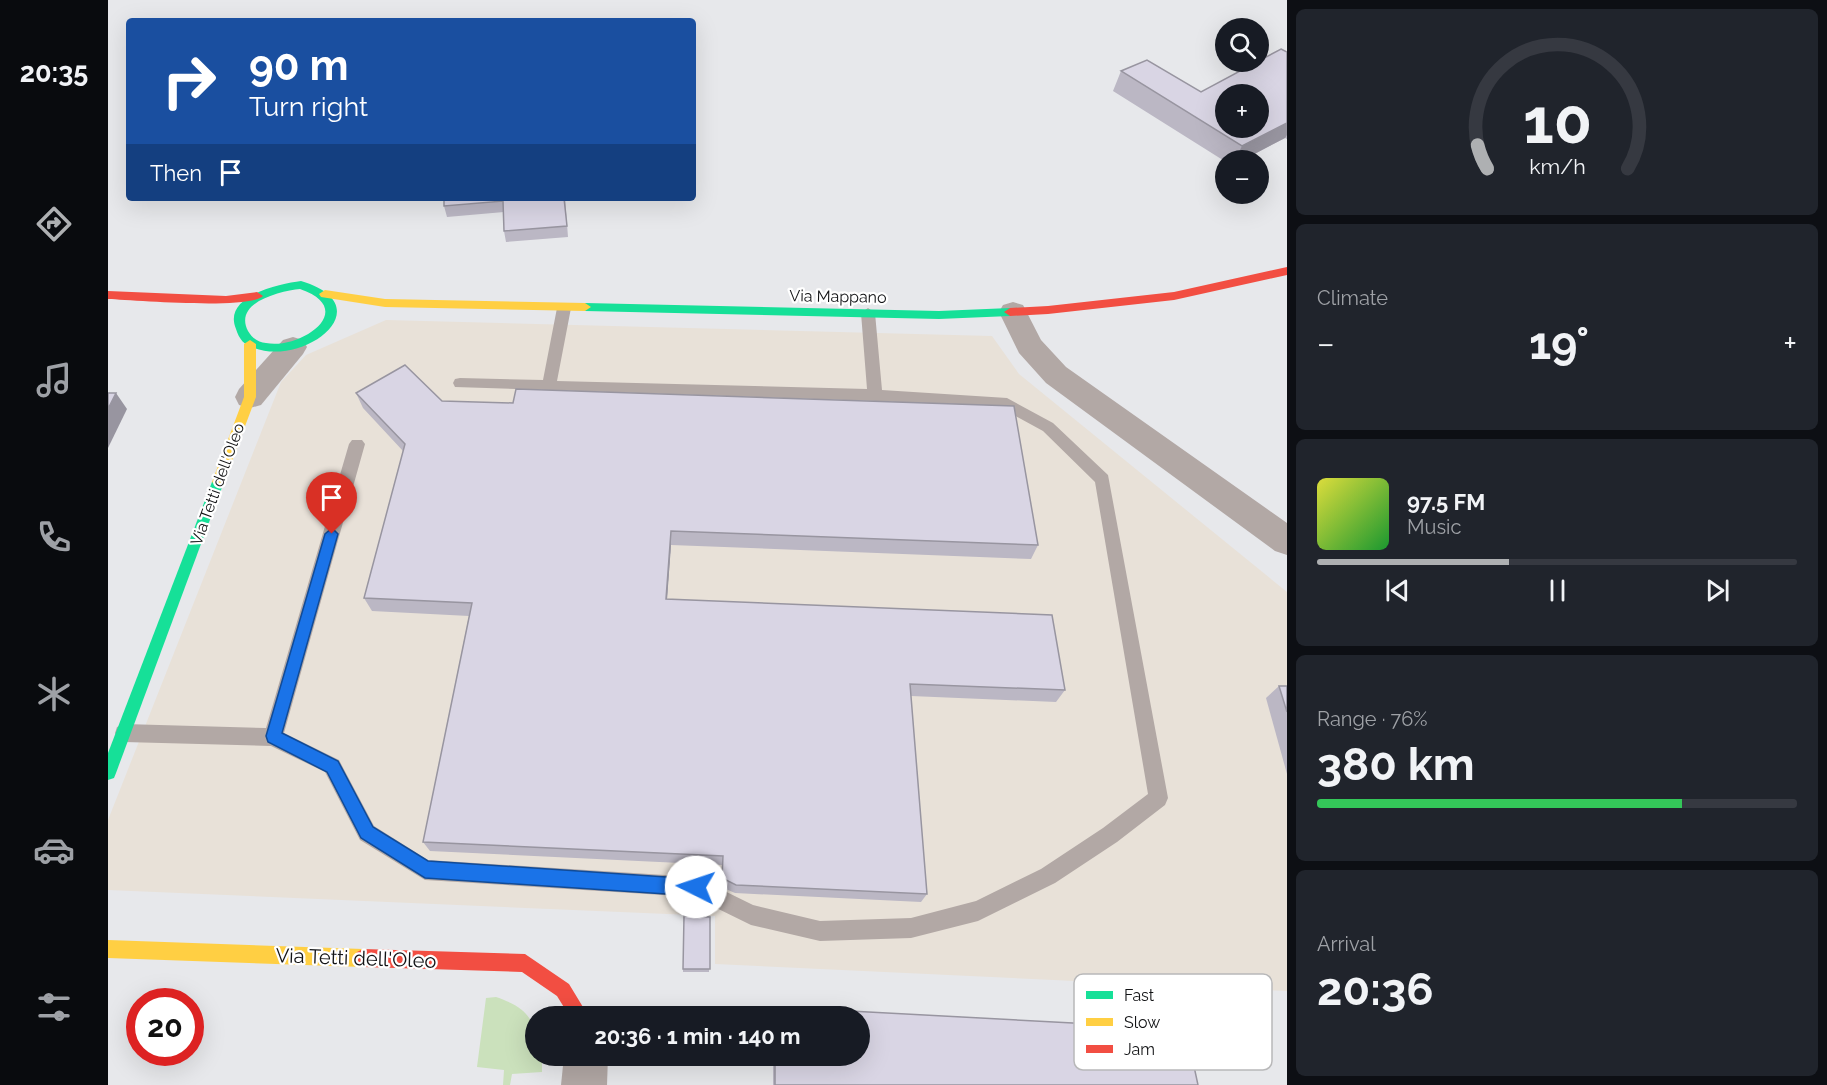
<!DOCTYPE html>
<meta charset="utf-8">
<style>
:root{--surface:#171b24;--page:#20242c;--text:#f1f3f6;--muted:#9ea1a6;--line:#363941;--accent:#aeb0b2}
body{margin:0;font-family:Raleway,sans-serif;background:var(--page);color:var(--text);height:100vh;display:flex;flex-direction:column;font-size:22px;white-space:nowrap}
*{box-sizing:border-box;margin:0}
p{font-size:20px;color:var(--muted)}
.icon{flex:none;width:33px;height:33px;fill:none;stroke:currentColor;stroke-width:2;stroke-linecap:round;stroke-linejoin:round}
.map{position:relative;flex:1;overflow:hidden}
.drawer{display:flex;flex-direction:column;gap:9px;padding:9px;background:#0d0f14;width:540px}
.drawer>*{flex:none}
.guide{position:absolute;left:18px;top:18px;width:570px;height:183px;border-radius:6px;box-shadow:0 6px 24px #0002;background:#1a4fa0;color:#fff;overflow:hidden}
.buttons{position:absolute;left:1107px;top:18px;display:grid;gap:12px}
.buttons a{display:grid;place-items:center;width:54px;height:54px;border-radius:50%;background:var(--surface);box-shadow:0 6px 24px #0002;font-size:30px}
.speed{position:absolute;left:18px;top:988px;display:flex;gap:12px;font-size:30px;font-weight:700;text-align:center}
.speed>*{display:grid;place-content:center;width:78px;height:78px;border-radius:50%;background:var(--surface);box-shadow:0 6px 24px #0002;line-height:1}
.speed .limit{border:9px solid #d22;background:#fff;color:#111}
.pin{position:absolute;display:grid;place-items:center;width:51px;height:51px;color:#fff;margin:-62px -26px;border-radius:50% 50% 50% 0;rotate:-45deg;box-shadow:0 0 6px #0007}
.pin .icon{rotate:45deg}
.me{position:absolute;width:66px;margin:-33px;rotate:274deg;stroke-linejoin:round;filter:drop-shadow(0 0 4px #0008)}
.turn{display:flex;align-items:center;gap:21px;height:126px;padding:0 24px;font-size:27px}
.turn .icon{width:78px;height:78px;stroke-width:2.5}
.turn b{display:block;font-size:42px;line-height:51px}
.then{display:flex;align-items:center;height:57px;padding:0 24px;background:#0003;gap:12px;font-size:22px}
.big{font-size:45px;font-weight:700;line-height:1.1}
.drawer .card{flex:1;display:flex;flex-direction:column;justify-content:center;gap:9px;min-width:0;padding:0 21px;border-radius:9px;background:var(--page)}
.drawer .dial{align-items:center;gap:0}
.dial svg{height:156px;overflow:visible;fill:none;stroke:var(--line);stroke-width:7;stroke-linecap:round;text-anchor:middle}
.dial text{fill:var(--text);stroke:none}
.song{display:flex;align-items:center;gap:18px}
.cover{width:72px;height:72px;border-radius:9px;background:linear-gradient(135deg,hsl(60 70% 55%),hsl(130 70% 35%))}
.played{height:6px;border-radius:3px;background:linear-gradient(90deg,var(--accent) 40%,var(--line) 40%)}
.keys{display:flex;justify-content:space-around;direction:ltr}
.heat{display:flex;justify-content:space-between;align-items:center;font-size:33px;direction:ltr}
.charge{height:9px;border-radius:4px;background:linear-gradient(90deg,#34c759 76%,var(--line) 0)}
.trip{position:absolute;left:417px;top:1006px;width:345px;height:60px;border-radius:30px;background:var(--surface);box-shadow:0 6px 24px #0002;font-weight:700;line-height:60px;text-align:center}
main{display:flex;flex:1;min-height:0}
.tabs{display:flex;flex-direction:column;width:108px;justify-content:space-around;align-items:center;background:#090b0e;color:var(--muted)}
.tabs .icon{width:42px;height:42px}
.tabs .current{color:var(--accent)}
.tabs b{font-size:27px;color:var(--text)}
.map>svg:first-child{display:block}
</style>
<main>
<nav class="tabs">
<b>20:35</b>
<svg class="icon current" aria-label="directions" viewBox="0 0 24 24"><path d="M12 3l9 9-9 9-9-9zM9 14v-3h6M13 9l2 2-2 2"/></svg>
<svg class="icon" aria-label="music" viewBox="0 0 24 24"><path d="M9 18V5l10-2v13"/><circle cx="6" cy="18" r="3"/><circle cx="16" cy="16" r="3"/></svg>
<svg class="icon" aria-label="phone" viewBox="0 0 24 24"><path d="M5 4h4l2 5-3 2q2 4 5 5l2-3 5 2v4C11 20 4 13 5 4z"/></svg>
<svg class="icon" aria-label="climate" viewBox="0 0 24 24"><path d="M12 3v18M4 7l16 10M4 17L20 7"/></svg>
<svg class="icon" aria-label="car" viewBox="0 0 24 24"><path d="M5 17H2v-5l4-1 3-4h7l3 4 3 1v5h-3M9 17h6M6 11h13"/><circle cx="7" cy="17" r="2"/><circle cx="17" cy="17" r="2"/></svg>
<svg class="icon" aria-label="filters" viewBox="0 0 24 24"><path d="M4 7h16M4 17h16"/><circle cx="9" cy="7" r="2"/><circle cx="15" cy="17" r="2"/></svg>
</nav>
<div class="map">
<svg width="1179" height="1085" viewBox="0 0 1179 1085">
<rect width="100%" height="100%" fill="#e7e8eb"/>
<path fill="#e8e1d8" d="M278,320l606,16 27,38 268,218v399l-572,-27v-48l-607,-26v-70l173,-438 25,-27z"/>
<path fill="#cbe1bc" d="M388,997c35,12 40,24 40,59h6v16l-30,2 -2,11h-7l1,-15 -27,-3 9,-69z"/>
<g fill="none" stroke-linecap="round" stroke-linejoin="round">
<path fill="#b2a8a5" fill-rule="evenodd" d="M456,303l7,5 -14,73 310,8 -6,-76 7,-5 7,5 7,77 125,8 46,25 55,52 60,323 -3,7 -48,37 -62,41 -77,38 -67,17 -91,3 -69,-16 -57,-28 -269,-17 -65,-40 -35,-68 -54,-26 -147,-4 -7,-3 -2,-6 2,-6 7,-3 142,4 83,-284 3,-4h10l3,4 -81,289 55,27 35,66 54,34 268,17 57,28 67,16 91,-3 65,-17 65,-32 62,-41 45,-34 -53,-312 -52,-51 -44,-24 -124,-6 -420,-14 -2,-4 2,-4 5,-1 83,2 14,-72z"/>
<g fill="#b2a8a5" fill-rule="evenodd">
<path d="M905,302l10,3 18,35 25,27 221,156v32l-12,-4 -229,-168 -27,-30 -20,-41 4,-7z"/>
<path d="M185,337l10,3 4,7 -4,7 -42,51 -11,3 -11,-3 -4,-8 4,-8 44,-49z"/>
<path d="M456,1056h44l-1,29h-46z"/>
</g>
<g fill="#16e098" fill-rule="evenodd">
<path d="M193,281c83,25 3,86 -47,67 -10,-3 -15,-9 -18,-19 -14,-33 43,-45 65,-48zM192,289c60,21 -1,61 -34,54 -8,-1 -14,-5 -18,-12 -15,-29 33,-40 52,-42z"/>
<path d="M477,303l354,8 71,-3 6,4 -6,4 -71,3 -354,-8 -6,-4z"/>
<path d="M110,477l6,5 -108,291 -2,5 -6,2v-27l104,-271z"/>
</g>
<g fill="#ffcf43" fill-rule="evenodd">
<path d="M217,290l60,9 200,4 6,4 -6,4 -200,-4 -64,-10 -2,-3z"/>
<path d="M142,340l6,4v53l-32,85 -6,5 -6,-5 32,-85v-53z"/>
<path d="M0,940l255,9 6,3 3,6 -3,6 -6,3 -255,-9z"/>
</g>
<g fill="#f24e42" fill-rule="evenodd">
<path d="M1179,267v8l-113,25 -126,14 -38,2 -6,-4 6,-4 38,-2 126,-14z"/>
<path d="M0,291l118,5 31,-4 6,4c-15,14 -129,4 -155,3z"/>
<path d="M255,949l162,5 44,30 20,33h-19l-13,-21 -35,-24 -159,-5 -6,-3 -3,-6 3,-6z"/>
</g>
</g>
<g fill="#bbb7c4">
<path d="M1179,52v87l-2,-1 -42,22h-17v2l-113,-71 8,-20 80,21z"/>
<path d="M336,198h121l3,39 -62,5 -2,-11v-19l-57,5 -3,-11z"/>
<path d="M248,393l86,8 596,144 -7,14 -360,-14 -4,54 398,91 -9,12 -145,-6 16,198 -6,8 -186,-9 -14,-6 1,-22 -292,-14 -7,-9 46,-226 -97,-5 -8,-13 39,-147 -40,-43z"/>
<path d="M1171,686h8v88l-21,-76z"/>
<path d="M602,917l-1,55h-26v-3z"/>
<path d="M667,1007l411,22 12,56h-425v-29h87v-39h-87v-5z"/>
</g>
<g fill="#9895a0">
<path d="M1179,123v12l-2,3 -42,22h-8l7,-14z"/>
<path d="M8,393l11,16 -19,39v-39z"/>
<path d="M563,531v14l-5,68v-14z"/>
</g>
<g fill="#d9d5e4" stroke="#9895a0" stroke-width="1.5" fill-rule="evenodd">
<path d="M1173,49l6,3v71l-45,23 -121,-75 26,-11 54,32zM1118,94h32v34h-32z"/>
<path d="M336,198h120l3,28 -63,5 -1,-30 -59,5z"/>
<path d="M297,365l37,36 71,2 3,-14 498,17 24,139 -367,-14 -5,68 386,16 13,75 -155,-6 17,210 -191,-9 -14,-7 1,-22 -300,-14 49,-239 -108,-5 41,-154 -49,-51z"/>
<path d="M0,393h8l-8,16z"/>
<path d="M1171,686h8v26z"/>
<path d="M576,916l26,1v52h-27z"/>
<path d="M667,1007l411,22 12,56h-423v-29h85v-39h-85z"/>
</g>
<path fill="#1a73e8" stroke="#114b97" stroke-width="1.5" d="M224,528l6,6 -56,199 56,28 35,66 55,34 268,18 6,2 2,6 -2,6 -6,3 -271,-18 -64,-40 -34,-66 -59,-30 -2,-6 59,-202z"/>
<g text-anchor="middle" stroke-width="4.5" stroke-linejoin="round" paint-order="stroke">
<g font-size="16" fill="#121315" stroke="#fff">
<text transform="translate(730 296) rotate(1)" y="6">Via Mappano</text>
<text transform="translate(109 484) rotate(-70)" y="6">Via Tetti dell'Oleo</text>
</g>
<g font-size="20" fill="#121315" stroke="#fff">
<text transform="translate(248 958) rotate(2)" y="7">Via Tetti dell'Oleo</text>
</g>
</g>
<rect x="966" y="974" width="198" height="96" rx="9" fill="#fff" stroke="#b8b8b9" stroke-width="1.5"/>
<rect x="978" y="991" width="27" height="8" fill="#16e098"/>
<rect x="978" y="1018" width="27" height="8" fill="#ffcf43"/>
<rect x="978" y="1045" width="27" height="8" fill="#f24e42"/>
<g font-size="16" fill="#121315">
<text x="1016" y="1001">Fast</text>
<text x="1016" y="1028">Slow</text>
<text x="1016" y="1055">Jam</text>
</g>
</svg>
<div class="buttons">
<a><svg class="icon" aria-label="search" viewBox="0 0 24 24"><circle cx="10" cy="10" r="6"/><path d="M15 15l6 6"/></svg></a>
<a>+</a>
<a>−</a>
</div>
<div class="speed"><div class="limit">20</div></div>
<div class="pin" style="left:224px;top:534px;background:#d93025"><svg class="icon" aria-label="arrive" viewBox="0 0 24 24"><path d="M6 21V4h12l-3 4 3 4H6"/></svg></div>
<svg class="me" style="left:588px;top:887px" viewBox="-20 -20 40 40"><circle r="19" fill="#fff"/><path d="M0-13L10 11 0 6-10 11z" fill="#1a73e8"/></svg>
<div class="trip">20:36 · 1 min · 140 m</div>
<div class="guide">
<div class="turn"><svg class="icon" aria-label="right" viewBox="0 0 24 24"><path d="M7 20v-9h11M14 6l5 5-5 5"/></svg><div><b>90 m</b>Turn right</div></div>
<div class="then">Then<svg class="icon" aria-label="arrive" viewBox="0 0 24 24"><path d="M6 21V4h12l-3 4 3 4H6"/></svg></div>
</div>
</div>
<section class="drawer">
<div class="card dial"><svg viewBox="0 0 100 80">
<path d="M14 69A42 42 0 1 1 86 69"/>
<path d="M14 69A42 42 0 0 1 9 57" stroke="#aeb0b2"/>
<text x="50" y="56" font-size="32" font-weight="700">10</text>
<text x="50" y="72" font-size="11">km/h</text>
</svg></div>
<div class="card"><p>Climate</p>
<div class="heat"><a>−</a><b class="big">19°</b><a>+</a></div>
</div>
<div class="card">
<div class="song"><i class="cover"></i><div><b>97.5 FM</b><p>Music</p></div></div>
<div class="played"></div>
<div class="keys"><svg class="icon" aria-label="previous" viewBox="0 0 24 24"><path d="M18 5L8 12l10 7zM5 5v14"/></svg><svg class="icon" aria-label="pause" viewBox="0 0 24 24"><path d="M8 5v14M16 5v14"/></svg><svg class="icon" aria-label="next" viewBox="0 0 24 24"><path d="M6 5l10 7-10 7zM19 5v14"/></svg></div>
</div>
<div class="card"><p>Range · 76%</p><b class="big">380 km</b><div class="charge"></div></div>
<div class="card"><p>Arrival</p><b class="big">20:36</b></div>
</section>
</main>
